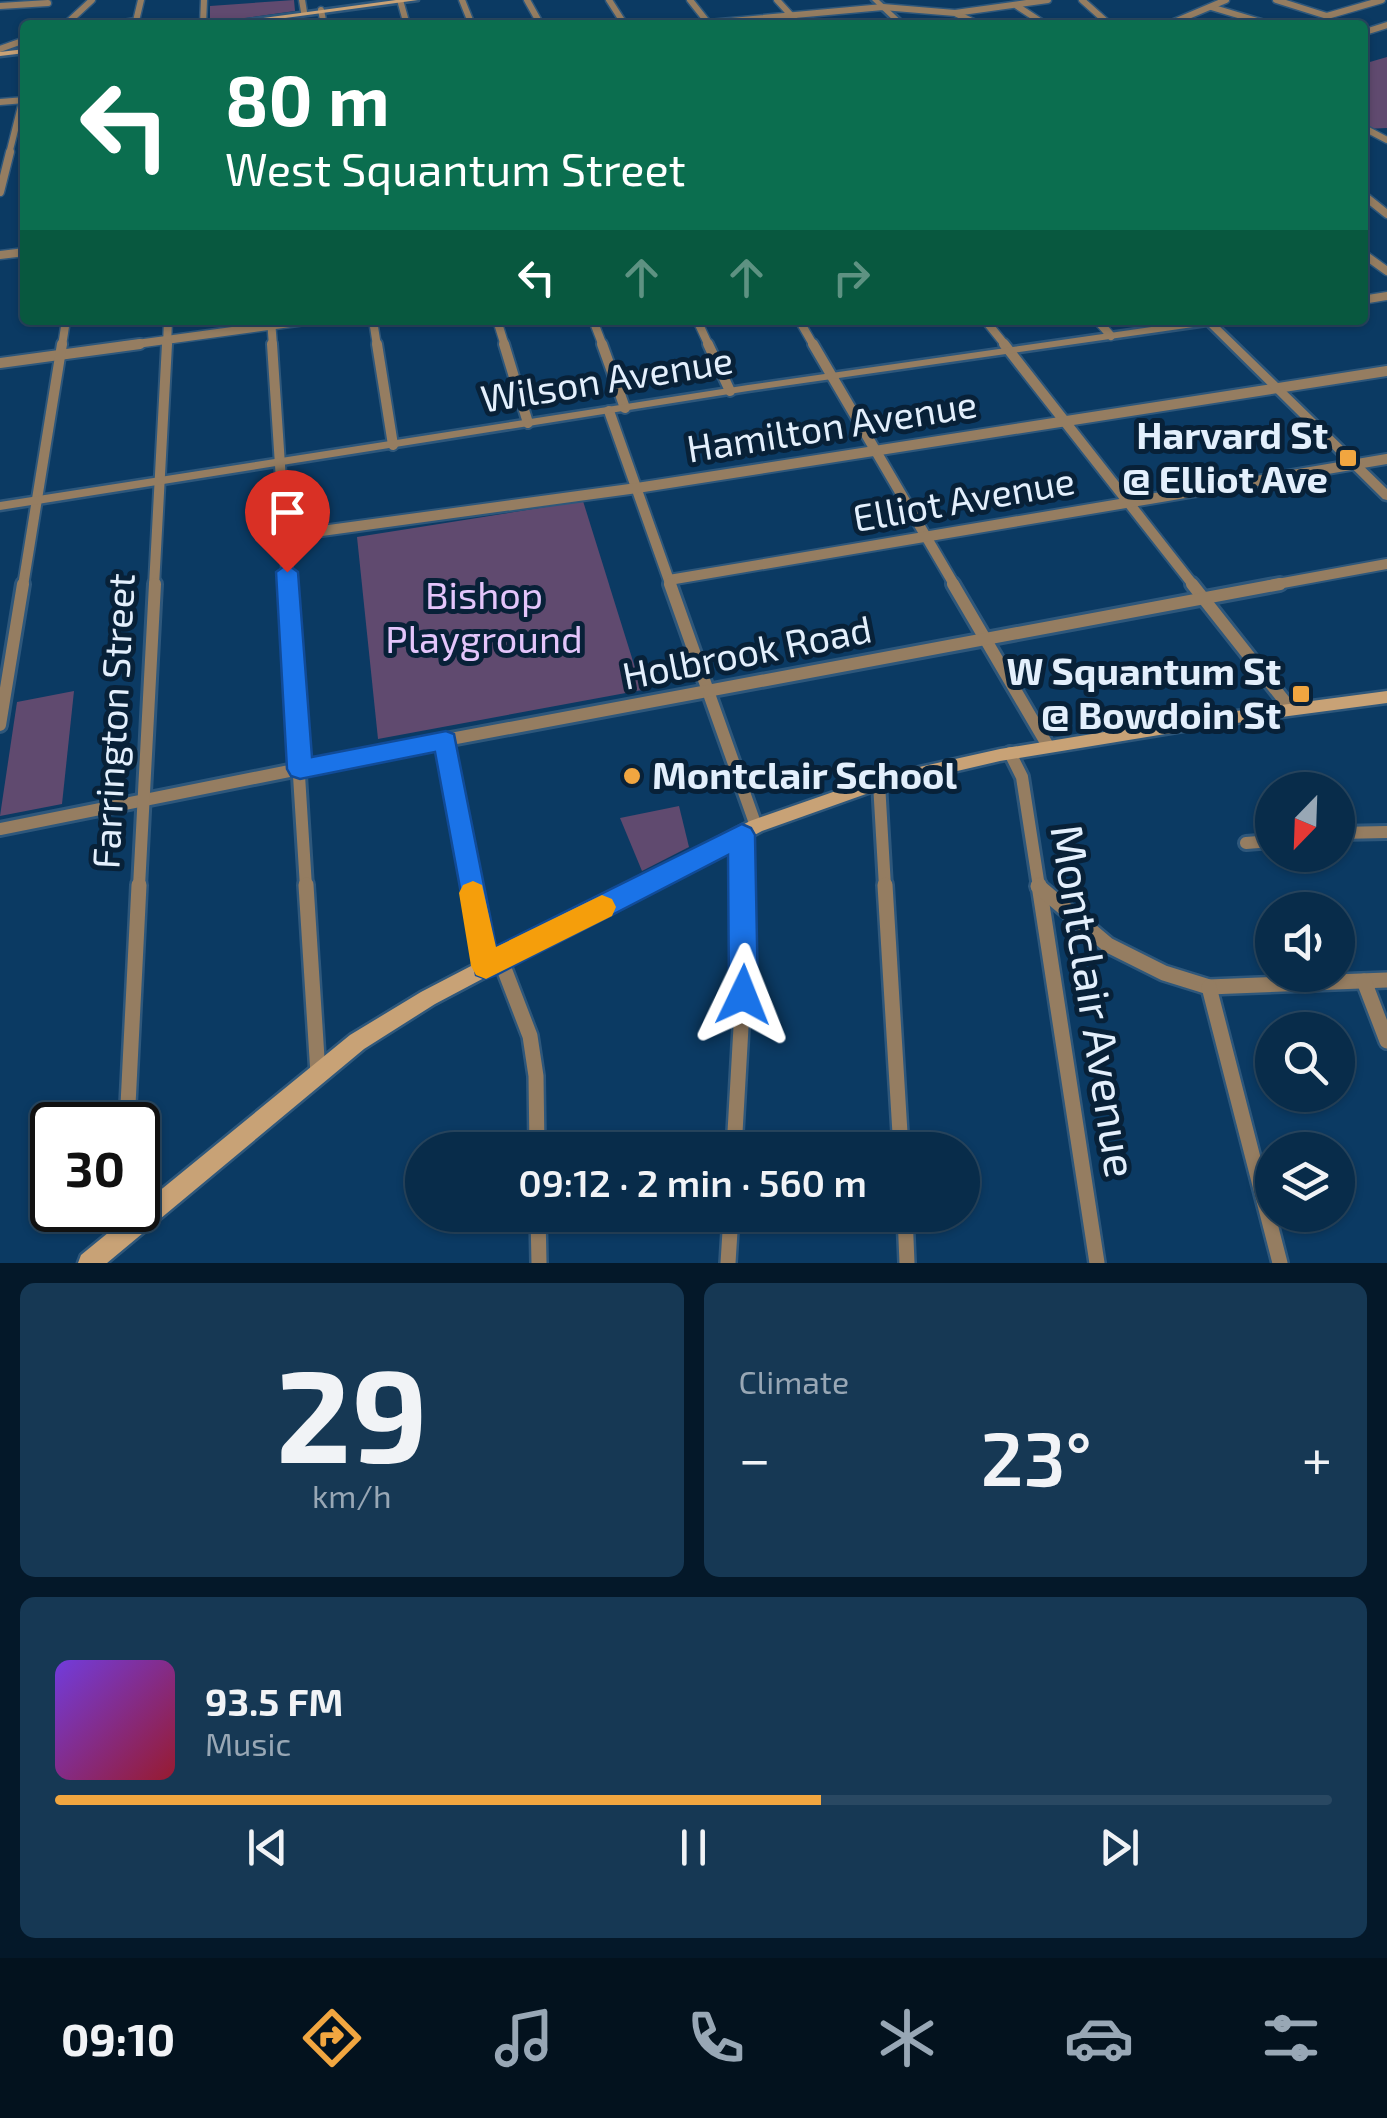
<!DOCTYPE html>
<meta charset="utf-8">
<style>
:root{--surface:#082c4a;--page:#163854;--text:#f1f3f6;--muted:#98a7b5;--line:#294862;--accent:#f1a640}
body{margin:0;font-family:"Exo 2",sans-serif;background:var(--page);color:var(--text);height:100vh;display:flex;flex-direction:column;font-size:38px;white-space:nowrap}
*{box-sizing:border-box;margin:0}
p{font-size:32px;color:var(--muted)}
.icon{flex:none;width:55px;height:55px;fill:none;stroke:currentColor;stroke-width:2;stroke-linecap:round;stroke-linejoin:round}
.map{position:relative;height:1263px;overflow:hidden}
.side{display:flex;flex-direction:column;gap:20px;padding:20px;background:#041829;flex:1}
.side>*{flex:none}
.guide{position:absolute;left:20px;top:20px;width:1348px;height:305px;border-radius:10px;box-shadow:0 2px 8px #0004,0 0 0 2px var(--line);background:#0b6e4f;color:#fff;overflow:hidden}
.needle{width:65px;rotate:203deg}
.buttons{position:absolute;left:1255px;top:772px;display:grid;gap:20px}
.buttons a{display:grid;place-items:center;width:100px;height:100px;border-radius:50%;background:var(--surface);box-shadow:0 2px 8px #0004,0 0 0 2px var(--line);font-size:50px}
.speed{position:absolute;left:30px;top:1102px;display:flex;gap:20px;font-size:50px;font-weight:700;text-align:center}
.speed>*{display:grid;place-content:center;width:130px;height:130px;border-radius:50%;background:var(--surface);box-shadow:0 2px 8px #0004,0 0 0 2px var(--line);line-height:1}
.speed .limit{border:5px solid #111;border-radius:15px;background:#fff;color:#111}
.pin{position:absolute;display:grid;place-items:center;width:85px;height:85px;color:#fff;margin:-102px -42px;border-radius:50% 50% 50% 0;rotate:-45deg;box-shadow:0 0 10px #0007}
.pin .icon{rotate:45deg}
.me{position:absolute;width:110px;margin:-55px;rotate:2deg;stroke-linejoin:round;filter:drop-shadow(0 0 8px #0008)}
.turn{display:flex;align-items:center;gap:35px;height:210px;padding:0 40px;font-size:45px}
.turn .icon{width:130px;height:130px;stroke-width:2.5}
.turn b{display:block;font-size:70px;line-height:85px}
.lanes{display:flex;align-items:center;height:95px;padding:0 40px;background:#0003;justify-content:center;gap:50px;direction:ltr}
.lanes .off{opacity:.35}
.big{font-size:75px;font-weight:600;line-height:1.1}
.side .card{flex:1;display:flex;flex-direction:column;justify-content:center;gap:15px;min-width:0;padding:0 35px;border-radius:15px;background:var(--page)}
.side .dial{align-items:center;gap:0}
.dial b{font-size:130px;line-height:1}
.song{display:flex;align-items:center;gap:30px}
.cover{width:120px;height:120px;border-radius:15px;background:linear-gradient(135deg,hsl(260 70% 55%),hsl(350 70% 35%))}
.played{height:10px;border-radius:5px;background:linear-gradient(90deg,var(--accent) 60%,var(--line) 60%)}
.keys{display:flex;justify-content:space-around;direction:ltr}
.heat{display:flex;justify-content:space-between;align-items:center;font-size:55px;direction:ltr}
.side .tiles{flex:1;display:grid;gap:20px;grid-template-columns:1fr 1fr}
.card:last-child{grid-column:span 2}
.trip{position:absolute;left:405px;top:1132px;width:575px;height:100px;border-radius:50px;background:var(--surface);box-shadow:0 2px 8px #0004,0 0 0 2px var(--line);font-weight:600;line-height:100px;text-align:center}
.dock{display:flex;height:160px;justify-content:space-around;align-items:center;background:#03121e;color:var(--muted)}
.dock .icon{width:70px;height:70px}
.dock .selected{color:var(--accent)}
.dock b{font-size:45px;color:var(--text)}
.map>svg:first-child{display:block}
</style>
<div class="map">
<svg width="1387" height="1263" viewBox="0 0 1387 1263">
<rect width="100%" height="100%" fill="#0b3a63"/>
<g fill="#604a6f">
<path d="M294,0l1,11 -85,12v-17z"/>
<path d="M1387,57v71l-24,1v-65z"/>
<path d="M583,501l59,189 -264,49 -21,-202z"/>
<path d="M74,691l-12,113 -62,12 17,-114z"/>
<path d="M679,806l10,41 -47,24 -22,-53z"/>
</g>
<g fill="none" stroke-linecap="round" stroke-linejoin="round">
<g stroke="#2e577b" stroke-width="9">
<g id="minor-far4">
<path d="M302,0l2,12"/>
<path d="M400,0l7,25"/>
<path d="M462,0l10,25"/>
<path d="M527,0l14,25"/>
<path d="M609,0l16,25"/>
<path d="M690,0l19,24"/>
<path d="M777,0l23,25"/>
<path d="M1082,0l28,25"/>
<path d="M1276,0l51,16 55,-16"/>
<path d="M0,6l48,-3"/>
<path d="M1017,6l29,19"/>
<path d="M1211,7l60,18"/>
<path d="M321,10l3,15"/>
<path d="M957,14l23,11"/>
<path d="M65,25l27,-25"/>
<path d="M110,25l26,-4 5,-21"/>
<path d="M203,25l1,-25"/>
<path d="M687,25l196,-18 72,6 93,-13"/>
<path d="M1167,25l59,-25"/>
<path d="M1362,33l25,-8"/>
<path d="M0,49l25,-9"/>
<path d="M0,102l25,-2"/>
<path d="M1368,130l19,10"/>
<path d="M9,154l16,-64"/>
</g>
</g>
<g stroke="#2e577b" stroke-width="11">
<g id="minor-far3">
<path d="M0,192l10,-40"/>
<path d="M1362,194l25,20"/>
<path d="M1362,253l25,18"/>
<path d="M0,255l25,-3"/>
<path d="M1362,300l25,-4"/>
<path d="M271,320l2,26"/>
<path d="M373,320l4,26"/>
<path d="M497,320l8,26"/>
<path d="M593,320l10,26"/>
<path d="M697,320l12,26"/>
<path d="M799,320l15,26"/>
<path d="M985,320l21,26"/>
<path d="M1097,320l14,16"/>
<path d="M62,346l4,-26"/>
<path d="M122,346l190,-26"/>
<path d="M167,346l1,-26"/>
</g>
</g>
<g stroke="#2e577b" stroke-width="14">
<g id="minor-far2">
<path d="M272,344l16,242"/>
<path d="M377,344l16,101"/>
<path d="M504,344l24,79"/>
<path d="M602,344l23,64"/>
<path d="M708,344l22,47"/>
<path d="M813,344l142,242"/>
<path d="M1004,344l190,242"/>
<path d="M0,363l140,-19"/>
<path d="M609,411l62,175"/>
<path d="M285,536l352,-48 750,-117"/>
<path d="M669,580l718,-121"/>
<path d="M23,586l39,-242"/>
<path d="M154,586l13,-242"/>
<path d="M1267,586l120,-22"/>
</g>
</g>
<g stroke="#2e577b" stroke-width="18">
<g id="minor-far1">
<path d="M287,584l19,303"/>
<path d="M670,584l86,242"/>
<path d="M953,584l95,162"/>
<path d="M1192,584l98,124"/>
<path d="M0,725l23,-141"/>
<path d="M445,740l27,147"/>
<path d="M1010,753l12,24 17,110"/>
<path d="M879,783l6,104"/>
<path d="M0,829l424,-85 856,-160"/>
<path d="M1338,833l49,-1"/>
<path d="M742,835l1,52"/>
<path d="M1246,843l26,-2"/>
<path d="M139,887l16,-303"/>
</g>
</g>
<g stroke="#2e577b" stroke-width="20">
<g id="minor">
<path d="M306,885l12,189"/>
<path d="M471,885l15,81"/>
<path d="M885,885l16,265"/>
<path d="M1039,885l58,378"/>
<path d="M1038,886l70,59 56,28 45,14 178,-7"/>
<path d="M500,958l30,78 6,40 1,74"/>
<path d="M1364,981l23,60"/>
<path d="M1209,987l71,276"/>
<path d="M127,1125l12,-240"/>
<path d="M734,1150l11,-193 -2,-72"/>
<path d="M538,1215l1,48"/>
<path d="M905,1215l2,48"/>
<path d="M121,1236l2,-26"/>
<path d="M728,1263l3,-48"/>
</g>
</g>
<g stroke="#2e577b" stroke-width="5">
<g id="tertiary">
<path d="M872,0h7l27,25h-8z"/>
<path d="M1200,320h13l174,169v11l-4,-1 -176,-174 -459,66 -748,119v-8l748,-117z"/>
</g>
</g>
<g stroke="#2e577b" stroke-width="5">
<g id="secondary">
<path d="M396,0h22l-185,25h-22z"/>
<path d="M25,49v4l-25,3v-4z"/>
<path d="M1387,691v12l-173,23 -214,35 -120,28 -118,42 -327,173 -71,45 -257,214h-29l3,-8 269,-220 71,-43 329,-171 129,-45 121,-27 214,-35z"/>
</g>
</g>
<use href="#minor-far4" stroke="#957d61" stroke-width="6"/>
<use href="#minor-far3" stroke="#957d61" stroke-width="8"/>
<use href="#minor-far2" stroke="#957d61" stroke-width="10"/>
<use href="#minor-far1" stroke="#957d61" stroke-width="12"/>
<use href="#minor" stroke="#957d61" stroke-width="15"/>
<use href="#tertiary" fill="#957d61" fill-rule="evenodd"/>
<use href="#secondary" fill="#c8a276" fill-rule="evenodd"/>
</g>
<path fill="#1a73e8" stroke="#114b97" stroke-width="2.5" d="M287,564l11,8 14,185 134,-26 8,3 42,212 246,-122 9,4 4,7 3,160 -4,10 -11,4 -10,-4 -4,-10 -1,-140 -232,120 -10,4 -10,-4 -41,-223 -135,27 -9,-3 -4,-7 -11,-197z"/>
<path fill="#f59e0b" d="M473,881l9,4 14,62 106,-52 10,4 4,8 -4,9 -126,63 -10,-4 -5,-9 -12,-73 4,-8z"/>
<g fill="#f1a640" stroke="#082138" stroke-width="4">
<rect x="1338" y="448" width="20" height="20" rx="5"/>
<rect x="1291" y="684" width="20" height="20" rx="5"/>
<circle cx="632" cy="776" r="10"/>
</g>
<g text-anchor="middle" stroke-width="10" stroke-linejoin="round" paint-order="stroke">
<g font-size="38" fill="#e3effc" stroke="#082138">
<text transform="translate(607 380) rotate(-9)" y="13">Wilson Avenue</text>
<text transform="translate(832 427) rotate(-9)" y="13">Hamilton Avenue</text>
<text transform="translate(964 500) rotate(-10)" y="13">Elliot Avenue</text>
<text transform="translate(747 653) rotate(-11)" y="13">Holbrook Road</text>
<text transform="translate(114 721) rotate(-87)" y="13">Farrington Street</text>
</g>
<g font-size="38" font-weight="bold" fill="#e3effc" stroke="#082138" text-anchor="end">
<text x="1328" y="449">Harvard St<tspan x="1328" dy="44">@ Elliot Ave</tspan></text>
<text x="1281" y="685">W Squantum St<tspan x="1281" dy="44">@ Bowdoin St</tspan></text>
<text x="652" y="789" text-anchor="start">Montclair School</text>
</g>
<g font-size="38" fill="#e4c5fb" stroke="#082138">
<text x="484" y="609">Bishop<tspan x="484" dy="44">Playground</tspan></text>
</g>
<g font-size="45" fill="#e3effc" stroke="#082138">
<text transform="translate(1094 1001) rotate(81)" y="16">Montclair Avenue</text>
</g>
</g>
</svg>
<div class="buttons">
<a><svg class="needle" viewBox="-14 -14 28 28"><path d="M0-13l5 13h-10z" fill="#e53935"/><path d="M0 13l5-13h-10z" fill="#98a7b5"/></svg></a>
<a><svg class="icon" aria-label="sound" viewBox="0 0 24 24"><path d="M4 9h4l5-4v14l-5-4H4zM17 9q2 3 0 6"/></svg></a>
<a><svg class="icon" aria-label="search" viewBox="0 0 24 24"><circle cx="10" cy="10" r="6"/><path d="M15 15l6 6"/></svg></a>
<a><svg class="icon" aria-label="layers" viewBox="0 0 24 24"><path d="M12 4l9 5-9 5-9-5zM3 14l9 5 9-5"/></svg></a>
</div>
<div class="speed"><div class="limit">30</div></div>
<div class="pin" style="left:287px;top:572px;background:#d93025"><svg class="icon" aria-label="arrive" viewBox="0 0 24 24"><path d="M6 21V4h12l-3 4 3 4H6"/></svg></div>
<svg class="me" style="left:743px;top:995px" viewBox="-20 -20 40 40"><path d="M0-17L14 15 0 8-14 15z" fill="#1a73e8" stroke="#fff" stroke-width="4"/></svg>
<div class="trip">09:12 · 2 min · 560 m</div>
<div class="guide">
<div class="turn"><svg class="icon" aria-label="left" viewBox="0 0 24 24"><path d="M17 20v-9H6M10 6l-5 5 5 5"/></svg><div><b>80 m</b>West Squantum Street</div></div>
<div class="lanes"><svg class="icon" aria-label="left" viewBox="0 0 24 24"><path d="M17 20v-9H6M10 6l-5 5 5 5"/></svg><svg class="icon off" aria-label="ahead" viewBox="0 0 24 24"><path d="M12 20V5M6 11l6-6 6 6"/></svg><svg class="icon off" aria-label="ahead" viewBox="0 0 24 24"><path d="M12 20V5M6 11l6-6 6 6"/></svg><svg class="icon off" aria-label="right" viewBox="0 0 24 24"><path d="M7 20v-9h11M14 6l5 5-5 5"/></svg></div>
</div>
</div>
<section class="side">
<div class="tiles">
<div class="card dial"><b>29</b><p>km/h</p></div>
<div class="card"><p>Climate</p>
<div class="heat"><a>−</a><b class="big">23°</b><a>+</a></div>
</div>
<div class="card">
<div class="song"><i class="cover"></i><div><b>93.5 FM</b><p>Music</p></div></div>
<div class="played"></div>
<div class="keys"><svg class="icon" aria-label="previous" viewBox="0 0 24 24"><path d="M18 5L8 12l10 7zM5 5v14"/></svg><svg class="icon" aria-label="pause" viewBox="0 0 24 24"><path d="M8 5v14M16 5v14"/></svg><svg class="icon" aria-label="next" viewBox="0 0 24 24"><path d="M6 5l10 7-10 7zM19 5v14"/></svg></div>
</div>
</div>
</section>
<nav class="dock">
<b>09:10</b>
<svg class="icon selected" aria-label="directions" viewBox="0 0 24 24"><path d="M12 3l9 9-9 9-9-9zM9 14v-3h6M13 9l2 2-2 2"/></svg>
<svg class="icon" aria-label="music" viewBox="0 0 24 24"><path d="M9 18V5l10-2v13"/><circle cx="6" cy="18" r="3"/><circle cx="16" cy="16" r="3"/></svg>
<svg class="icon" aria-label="phone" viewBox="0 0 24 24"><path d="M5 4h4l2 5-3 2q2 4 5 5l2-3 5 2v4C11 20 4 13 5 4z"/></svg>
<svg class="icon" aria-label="climate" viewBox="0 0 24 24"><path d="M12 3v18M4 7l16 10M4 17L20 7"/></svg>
<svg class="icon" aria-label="car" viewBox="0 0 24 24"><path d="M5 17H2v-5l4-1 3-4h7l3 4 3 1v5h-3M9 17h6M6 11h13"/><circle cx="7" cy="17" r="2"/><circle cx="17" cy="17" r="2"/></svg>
<svg class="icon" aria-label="filters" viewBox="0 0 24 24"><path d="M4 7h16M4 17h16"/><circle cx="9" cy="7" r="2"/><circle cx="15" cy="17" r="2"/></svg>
</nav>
